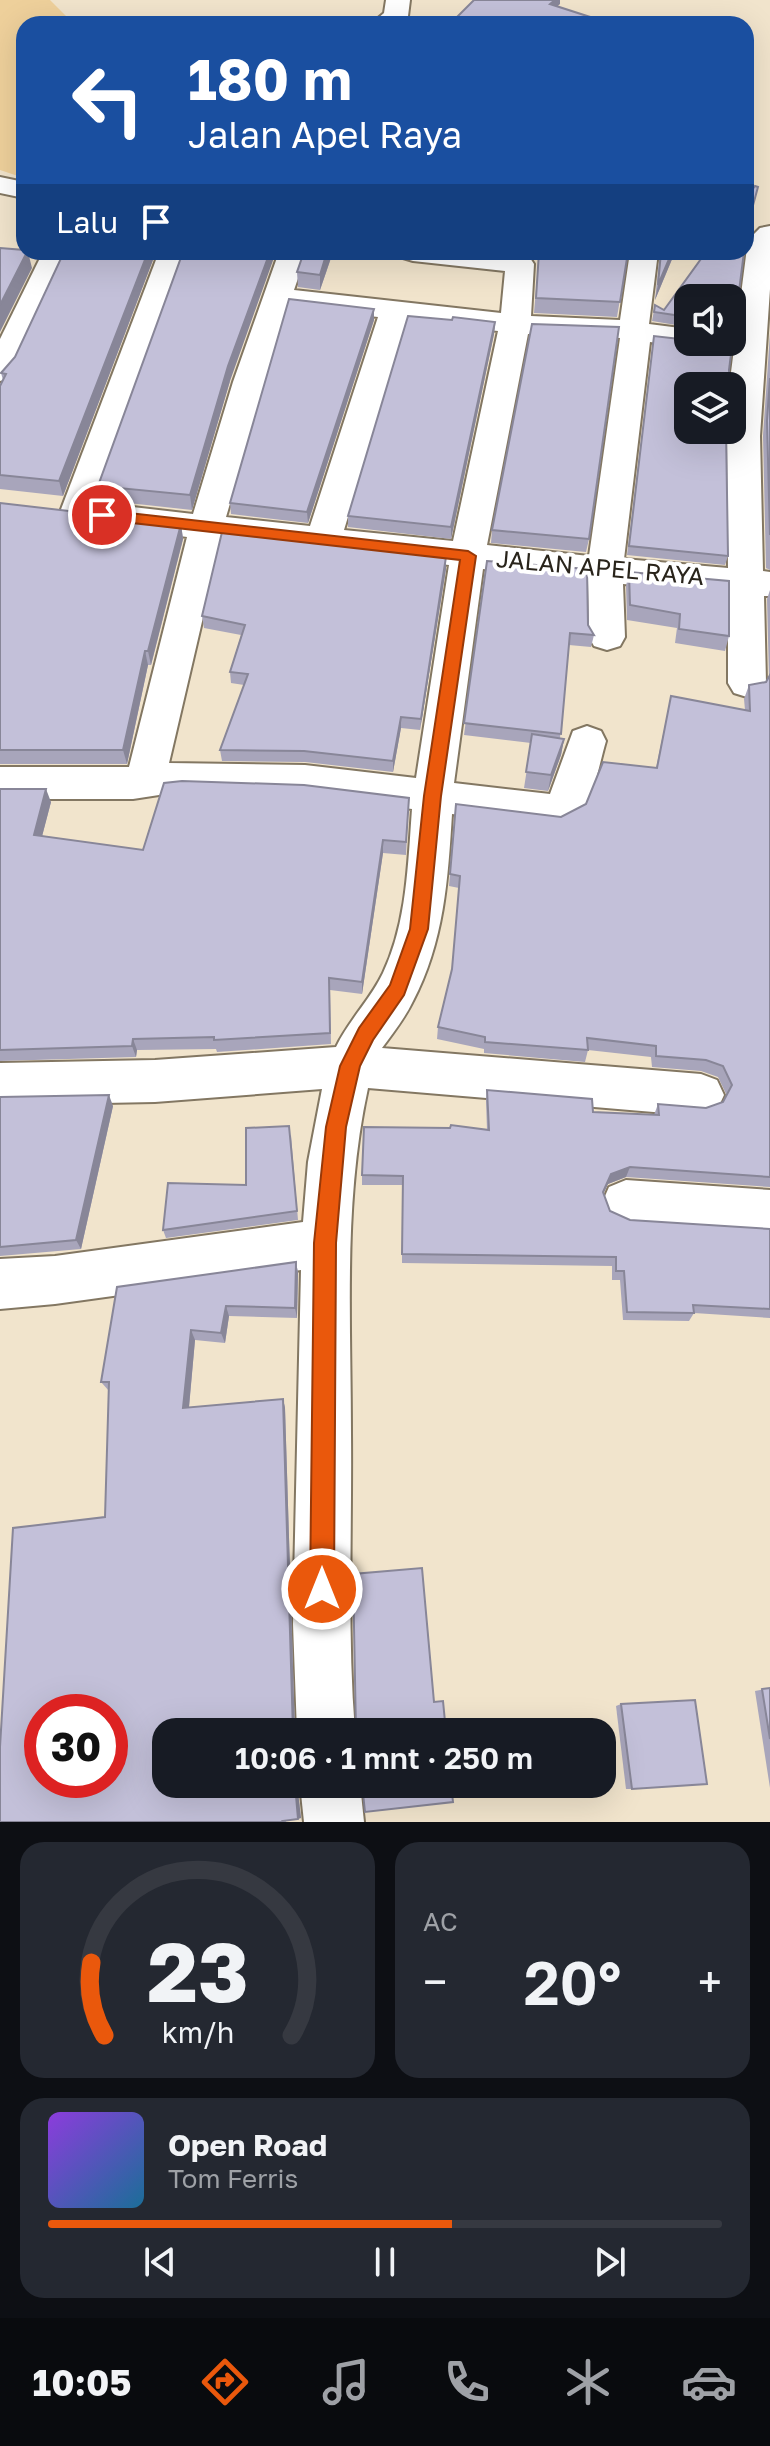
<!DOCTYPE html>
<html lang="id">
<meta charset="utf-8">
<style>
:root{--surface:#171b24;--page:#242831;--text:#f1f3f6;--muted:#9ea1a6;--line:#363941;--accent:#ea580c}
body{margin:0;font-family:"Golos Text",sans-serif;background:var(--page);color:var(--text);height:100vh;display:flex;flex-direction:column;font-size:30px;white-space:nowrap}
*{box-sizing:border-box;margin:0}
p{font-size:26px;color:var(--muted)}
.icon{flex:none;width:44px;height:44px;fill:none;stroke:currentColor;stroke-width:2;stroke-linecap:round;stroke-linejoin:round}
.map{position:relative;height:1822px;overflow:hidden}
.details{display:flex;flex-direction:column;gap:20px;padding:20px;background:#0d0f14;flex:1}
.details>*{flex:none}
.hud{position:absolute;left:16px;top:16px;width:738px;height:244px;border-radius:24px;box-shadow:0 8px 32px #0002;background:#1a4fa0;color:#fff;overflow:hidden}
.fabs{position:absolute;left:674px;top:284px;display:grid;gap:16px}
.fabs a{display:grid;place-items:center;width:72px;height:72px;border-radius:16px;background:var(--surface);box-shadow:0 8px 32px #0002;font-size:40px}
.speed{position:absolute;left:24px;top:1694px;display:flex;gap:16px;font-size:40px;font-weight:700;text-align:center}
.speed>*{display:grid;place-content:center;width:104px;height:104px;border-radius:50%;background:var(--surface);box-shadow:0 8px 32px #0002;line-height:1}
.speed .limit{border:12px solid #d22;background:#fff;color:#111}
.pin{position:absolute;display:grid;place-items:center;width:68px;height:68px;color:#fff;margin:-34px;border:4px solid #fff;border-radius:50%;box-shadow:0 2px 8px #0007}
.me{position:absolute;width:88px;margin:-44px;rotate:0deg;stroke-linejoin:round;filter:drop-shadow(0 0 6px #0008)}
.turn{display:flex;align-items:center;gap:28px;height:168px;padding:0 40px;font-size:36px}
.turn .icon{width:104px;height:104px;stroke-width:2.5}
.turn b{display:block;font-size:56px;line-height:68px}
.then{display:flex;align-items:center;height:76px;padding:0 40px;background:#0003;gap:16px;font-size:30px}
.big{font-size:60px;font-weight:600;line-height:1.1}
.details .tile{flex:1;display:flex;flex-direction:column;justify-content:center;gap:12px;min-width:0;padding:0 28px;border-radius:24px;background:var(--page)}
.details .dial{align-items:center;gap:0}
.dial svg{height:208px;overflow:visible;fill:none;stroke:var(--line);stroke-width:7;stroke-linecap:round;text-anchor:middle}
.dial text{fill:var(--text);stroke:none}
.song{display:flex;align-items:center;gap:24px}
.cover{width:96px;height:96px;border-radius:12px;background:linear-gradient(135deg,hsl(270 70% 55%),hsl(200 70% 35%))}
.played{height:8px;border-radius:4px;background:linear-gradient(90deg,var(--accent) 60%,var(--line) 60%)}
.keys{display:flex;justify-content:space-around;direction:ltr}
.heat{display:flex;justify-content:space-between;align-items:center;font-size:44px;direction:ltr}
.details .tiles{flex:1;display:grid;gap:20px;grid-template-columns:1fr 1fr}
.tile:last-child{grid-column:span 2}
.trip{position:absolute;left:152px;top:1718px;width:464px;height:80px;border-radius:24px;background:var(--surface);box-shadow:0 8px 32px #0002;font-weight:600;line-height:80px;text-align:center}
.menu{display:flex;height:128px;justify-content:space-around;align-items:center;background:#090b0e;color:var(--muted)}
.menu .icon{width:56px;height:56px}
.menu .selected{color:var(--accent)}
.menu b{font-size:36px;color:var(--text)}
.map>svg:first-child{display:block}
</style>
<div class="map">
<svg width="770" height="1822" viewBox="0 0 770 1822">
<rect width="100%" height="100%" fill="#f1e4cc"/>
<path fill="#eed09b" d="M0,0h50l24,24h-50v154l-24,-8z"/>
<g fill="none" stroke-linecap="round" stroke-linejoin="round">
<g stroke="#837762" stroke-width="4">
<g id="minor">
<path d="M386,0h24l-2,16 -8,8h-29l13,-11z"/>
<path d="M0,177l24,5v16l-24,-5z"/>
<path d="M770,226v63l-10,147 3,135 7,1v24h-6l2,87 -6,10 -13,4 -13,-4 -6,-10v-90l-105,-9 2,53 -5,9 -13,4 -13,-4 -5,-9 -1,-57 -105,-11 -29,214 96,11 23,-63 14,-5 14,5 5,10c-6,20 -13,59 -25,74 -5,7 -15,9 -23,12l-106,-13c-4,65 -8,128 -39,187 -8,17 -20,32 -31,47l319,26 16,6 7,15 -7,15 -16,6 -333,-28c-25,114 -17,230 -17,346 1,99 -4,199 4,298h-58l-4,-108 8,-354 -246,34 -55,5v-50l55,-3 248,-34 5,-60 14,-73 -167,13 -155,3v-42l155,-3 181,-13c13,-27 34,-47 47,-74 24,-50 25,-110 29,-164l-107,-14 -120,-4 -52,8h-133v-32h129l58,-230 -75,-11 -5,-8 5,-8 12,-4 69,8 40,-132 46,-130h28l-13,38 207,23 4,-42 -92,-10 -10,-3 -4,-6c43,0 89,-5 131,6l4,6 -3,52 89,4 10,-68h28l-9,72 39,5v13h12l-12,5 -38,-5 -26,217 104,9 -1,-132v-6h5l-2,-50 18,-140 12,-12zM288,307l90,10 -68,209 -84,-9zM407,321l91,10 -45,210 -109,-11zM528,334l92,4 -31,218 -102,-11zM221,540l228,25 -33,213 -111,-13 -136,-2z"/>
<path d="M43,252h28l-55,119 -5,7 -11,3v-42z"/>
<path d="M159,252h28l-93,260 -5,8 -12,3 -12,-3 -5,-8z"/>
<path d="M626,1180l144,10v46l-144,-10 -17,-7 -7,-16 7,-16z"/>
<path d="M300,1784h60l4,38h-60z"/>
</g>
</g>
<use href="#minor" fill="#fff" fill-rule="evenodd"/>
</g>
<g fill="#a8a5bb">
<path d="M64,252h92l-93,244 -63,-7v-103l3,-6 -2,-7 14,-16z"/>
<path d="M304,252h29l-13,38 -22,-3 -1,-15z"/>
<path d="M533,252h95l-11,65 -83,-4 5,-60z"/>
<path d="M660,252h15l-20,48z"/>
<path d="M706,252h38l-15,118 1,16h-42v44h38l2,126 -3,9 -98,-10 27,-219 34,4v2h44v-44h-44v29l-36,-6 3,-16 9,5z"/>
<path d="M374,309v11l-66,203 -77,-9 -1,-11z"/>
<path d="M452,320l43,2 -1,12 -43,205 -103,-12v-11z"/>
<path d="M770,333v237l-4,-2 -3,-132z"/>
<path d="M230,381l-38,129 -91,-10 -3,-14z"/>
<path d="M0,503l181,21 2,15 -32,126h-3l-21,99h-127z"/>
<path d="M492,530l97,9 -3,13 -95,-9z"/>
<path d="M446,557v12l-26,161 -19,-2 -8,44 -88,-10 -83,-1 -2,-11 24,-65 -13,-2 -1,-11 11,-37 -37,-7 -2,-12z"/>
<path d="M487,561l101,64 6,10 -3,12 -22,-2 -9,93 4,1 -3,16 -13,36 -24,-3 7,-45 -67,-8z"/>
<path d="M629,572l100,64 -4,15 -50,-8 2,-15 -50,-8 -1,-34z"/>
<path d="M770,590v597l-144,-10 -18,7 -5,10 7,17 20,9 140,9v89l-76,-5 -5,8 -66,-1 -3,-40h-8v-14l-210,-3v-78h-40v-10l125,-45 -1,-29 1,-11 106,22 61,3 4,-11 48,4 17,-6 4,-6 -9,-19 -17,-6 -49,-4 -1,-10 -63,-7 -3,12 -101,-9v-4l-47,-10 1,-12 14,-58 7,-81 -10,-2 7,-82 105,13 95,-49 15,-72 74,14 -1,-11 5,-14 17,-3 3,-5 -2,-78z"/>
<path d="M0,789l51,13 -9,34 101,14 266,-52 -3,57 -23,-2 -21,141 -32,-4 1,54 -114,8 -1,-3 -79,1 -1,7 -136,4z"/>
<path d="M0,1097l113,9 -32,143 -81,7z"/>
<path d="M291,1135l7,85 -132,18 -3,-8 83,-45z"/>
<path d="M296,1262l2,11 -1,45 -68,-2 -4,27 -30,-3 -6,68 94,-9 2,9 10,324h-129l131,52 4,34 -15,2v2h-286l105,-305 4,-126 -8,-9z"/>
<path d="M770,1688v100l-15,-97z"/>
<path d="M621,1704l11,85h-6l-10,-83z"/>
</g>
<g fill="#888698">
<path d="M555,0h5v4l-11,10 1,-10z"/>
<path d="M27,252h1l4,16 -32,64v-27z"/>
<path d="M148,252h8l-93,244 -4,-15z"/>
<path d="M270,252h6l-46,129 -38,129 -2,-15 38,-129z"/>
<path d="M327,252h6l-13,38v-15z"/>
<path d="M672,252h3l-20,48 3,-15z"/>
<path d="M374,309v11l-66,203 -1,-11z"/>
<path d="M495,322l-1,12 -43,205v-12z"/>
<path d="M181,524l2,15 -32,126 -3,-14z"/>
<path d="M446,557v12l-26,161 1,-11z"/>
<path d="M145,651l3,14 -21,99 -4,-14z"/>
<path d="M401,717v11l-8,44v-11z"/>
<path d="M564,739l-3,16 -13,36 3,-16z"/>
<path d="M46,789l5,13 -12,46 -5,-13z"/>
<path d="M383,840v13l-21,141v-12z"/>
<path d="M133,1039l4,11 -1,7 -4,-11z"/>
<path d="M109,1095l4,11 -32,143 -5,-9z"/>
<path d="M630,1167l-4,10 -18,7 -9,18 12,-28z"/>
<path d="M296,1262l2,11 -1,45 -2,-10z"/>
<path d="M226,1306l3,10 -4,27 -4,-10z"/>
<path d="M191,1330l4,10 -7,77 -5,-9z"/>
<path d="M283,1399l2,9 10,324h-2z"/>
<path d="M295,1784h2l4,34 -3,1z"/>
</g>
<g fill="#c3c0d9" stroke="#888698" stroke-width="2" fill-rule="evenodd">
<path d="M474,0h81l-5,4 62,20h-162z"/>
<path d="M755,186l3,1 -12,44v-34z"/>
<path d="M0,248l24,2v2h3l-27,53z"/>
<path d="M64,252h84l-89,229 -59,-6v-89l6,-12 -5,-1 14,-16z"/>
<path d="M183,252h87l-42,114 -38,129 -92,-9z"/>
<path d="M304,252h23l-7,23 -23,-3z"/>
<path d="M539,252h89l-8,50 -84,-4z"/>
<path d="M661,252h11l-14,33z"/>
<path d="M706,252h38l-15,118 1,16h-42v44h38l2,126 -99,-10 25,-210 34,4v2h44v-44h-44v19l-34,-5 1,-7 9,5z"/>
<path d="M289,299l85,10 -67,203 -77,-9z"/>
<path d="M408,316l44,4 1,-3 42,5 -44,205 -103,-11z"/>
<path d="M532,324l87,3 -30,212 -97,-9z"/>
<path d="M770,378v157l-3,-114z"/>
<path d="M0,503l181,21 -33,127h-3l-22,99h-123z"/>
<path d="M222,532l224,25 -25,162 -20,-2 -8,44 -89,-10 -84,-1 28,-76 -18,-2 15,-47 -43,-9z"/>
<path d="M487,561l100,8 1,56 6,10 -24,-2 -9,101 -97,-11z"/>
<path d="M629,572l100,9v55l-50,-7 1,-15 -50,-9z"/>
<path d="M770,675v502l-140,-10 -19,7 -8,18 7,19 20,9 140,9v80l-77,-4 1,8 -67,-1 -3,-41h-8v-14l-214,-3 1,-78 -41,-1 2,-48 86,1 1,-3 38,5 -2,-40 105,9 1,13 66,3 -1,-11 48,4 17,-6 9,-17 -9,-19 -17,-6 -50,-4v-10l-69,-8 1,12 -103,-8v-5l-47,-10 14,-58 8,-93 -10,-2 6,-70 105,13 25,-13 17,-42 54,6 14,-72 79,15 -1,-26 17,-3z"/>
<path d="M532,734l32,5 -13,36 -25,-3z"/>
<path d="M182,781l122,4 105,13 -3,44 -23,-2 -21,142 -33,-4 1,55 -116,7v-3l-81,2 -1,7 -132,4v-261h46l-12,46 109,15 21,-67z"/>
<path d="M109,1095l-33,145 -76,7v-150z"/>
<path d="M289,1126l8,85 -134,19 5,-47 78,2v-57z"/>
<path d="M296,1262l-1,46 -69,-2 -5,27 -30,-3 -8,78 100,-9 10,333h-127v52h129l3,35 -15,2 1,1h-284v-75l13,-219 92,-11 4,-135h-8l16,-95zM42,1712h68v68h-68z"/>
<path d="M422,1568l12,134 9,-1 3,31h-90l-3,-158z"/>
<path d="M770,1688v51l-8,-50z"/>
<path d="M695,1700l12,84 -75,5 -11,-85z"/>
<path d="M362,1784h89l2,18 -88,10z"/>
</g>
<path fill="#ea580c" stroke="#983908" stroke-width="2" d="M102,510l366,41 8,5 -35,240 -13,133 -24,66 -31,45 -13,26 -14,61 -10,116 -2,346 -3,9 -9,3 -8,-3 -4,-9 4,-346 12,-116 14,-61 19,-38 31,-43 20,-56 14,-133 36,-236 -363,-41 -2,-4z"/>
<g text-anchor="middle" stroke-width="8" stroke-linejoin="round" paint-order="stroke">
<g font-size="24" fill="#29241b" stroke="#fff">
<text transform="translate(600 568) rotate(5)" y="8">JALAN APEL RAYA</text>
</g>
</g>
</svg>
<div class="fabs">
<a><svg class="icon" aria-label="sound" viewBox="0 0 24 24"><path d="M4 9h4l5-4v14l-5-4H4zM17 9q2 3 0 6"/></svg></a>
<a><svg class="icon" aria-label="layers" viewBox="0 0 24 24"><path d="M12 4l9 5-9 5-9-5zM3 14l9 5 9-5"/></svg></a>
</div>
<div class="speed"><div class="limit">30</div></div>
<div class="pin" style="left:102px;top:515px;background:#d93025"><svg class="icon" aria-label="arrive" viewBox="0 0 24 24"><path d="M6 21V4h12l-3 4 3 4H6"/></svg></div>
<svg class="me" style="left:322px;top:1589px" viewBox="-20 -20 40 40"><circle r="17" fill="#ea580c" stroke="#fff" stroke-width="3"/><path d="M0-11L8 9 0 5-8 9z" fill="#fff"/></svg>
<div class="trip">10:06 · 1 mnt · 250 m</div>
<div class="hud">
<div class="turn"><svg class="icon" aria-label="left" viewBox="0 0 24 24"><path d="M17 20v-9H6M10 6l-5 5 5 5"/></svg><div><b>180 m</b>Jalan Apel Raya</div></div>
<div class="then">Lalu<svg class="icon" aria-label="arrive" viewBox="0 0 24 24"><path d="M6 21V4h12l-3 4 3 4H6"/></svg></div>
</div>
</div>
<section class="details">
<div class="tiles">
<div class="tile dial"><svg viewBox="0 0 100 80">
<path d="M14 69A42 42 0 1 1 86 69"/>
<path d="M14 69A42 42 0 0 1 9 41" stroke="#ea580c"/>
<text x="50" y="56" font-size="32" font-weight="700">23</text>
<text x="50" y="72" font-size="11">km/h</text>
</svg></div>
<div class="tile"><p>AC</p>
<div class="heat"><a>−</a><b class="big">20°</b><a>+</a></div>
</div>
<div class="tile">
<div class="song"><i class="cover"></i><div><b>Open Road</b><p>Tom Ferris</p></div></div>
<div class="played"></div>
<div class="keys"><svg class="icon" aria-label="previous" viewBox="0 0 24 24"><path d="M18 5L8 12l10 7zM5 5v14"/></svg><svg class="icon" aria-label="pause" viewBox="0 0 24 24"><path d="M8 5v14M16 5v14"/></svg><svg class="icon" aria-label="next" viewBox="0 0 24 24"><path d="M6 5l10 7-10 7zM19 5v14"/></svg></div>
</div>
</div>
</section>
<nav class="menu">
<b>10:05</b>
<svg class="icon selected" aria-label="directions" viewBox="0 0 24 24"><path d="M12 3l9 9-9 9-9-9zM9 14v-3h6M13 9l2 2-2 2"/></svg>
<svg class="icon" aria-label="music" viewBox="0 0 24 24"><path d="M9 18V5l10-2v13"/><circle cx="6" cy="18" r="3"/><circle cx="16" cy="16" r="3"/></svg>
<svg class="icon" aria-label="phone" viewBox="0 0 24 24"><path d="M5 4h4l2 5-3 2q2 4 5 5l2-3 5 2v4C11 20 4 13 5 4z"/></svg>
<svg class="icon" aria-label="climate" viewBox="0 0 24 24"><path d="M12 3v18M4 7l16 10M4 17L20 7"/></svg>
<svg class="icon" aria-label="car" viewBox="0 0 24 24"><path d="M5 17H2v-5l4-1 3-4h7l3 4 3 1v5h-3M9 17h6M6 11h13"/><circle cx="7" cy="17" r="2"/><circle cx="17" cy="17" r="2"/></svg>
</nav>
